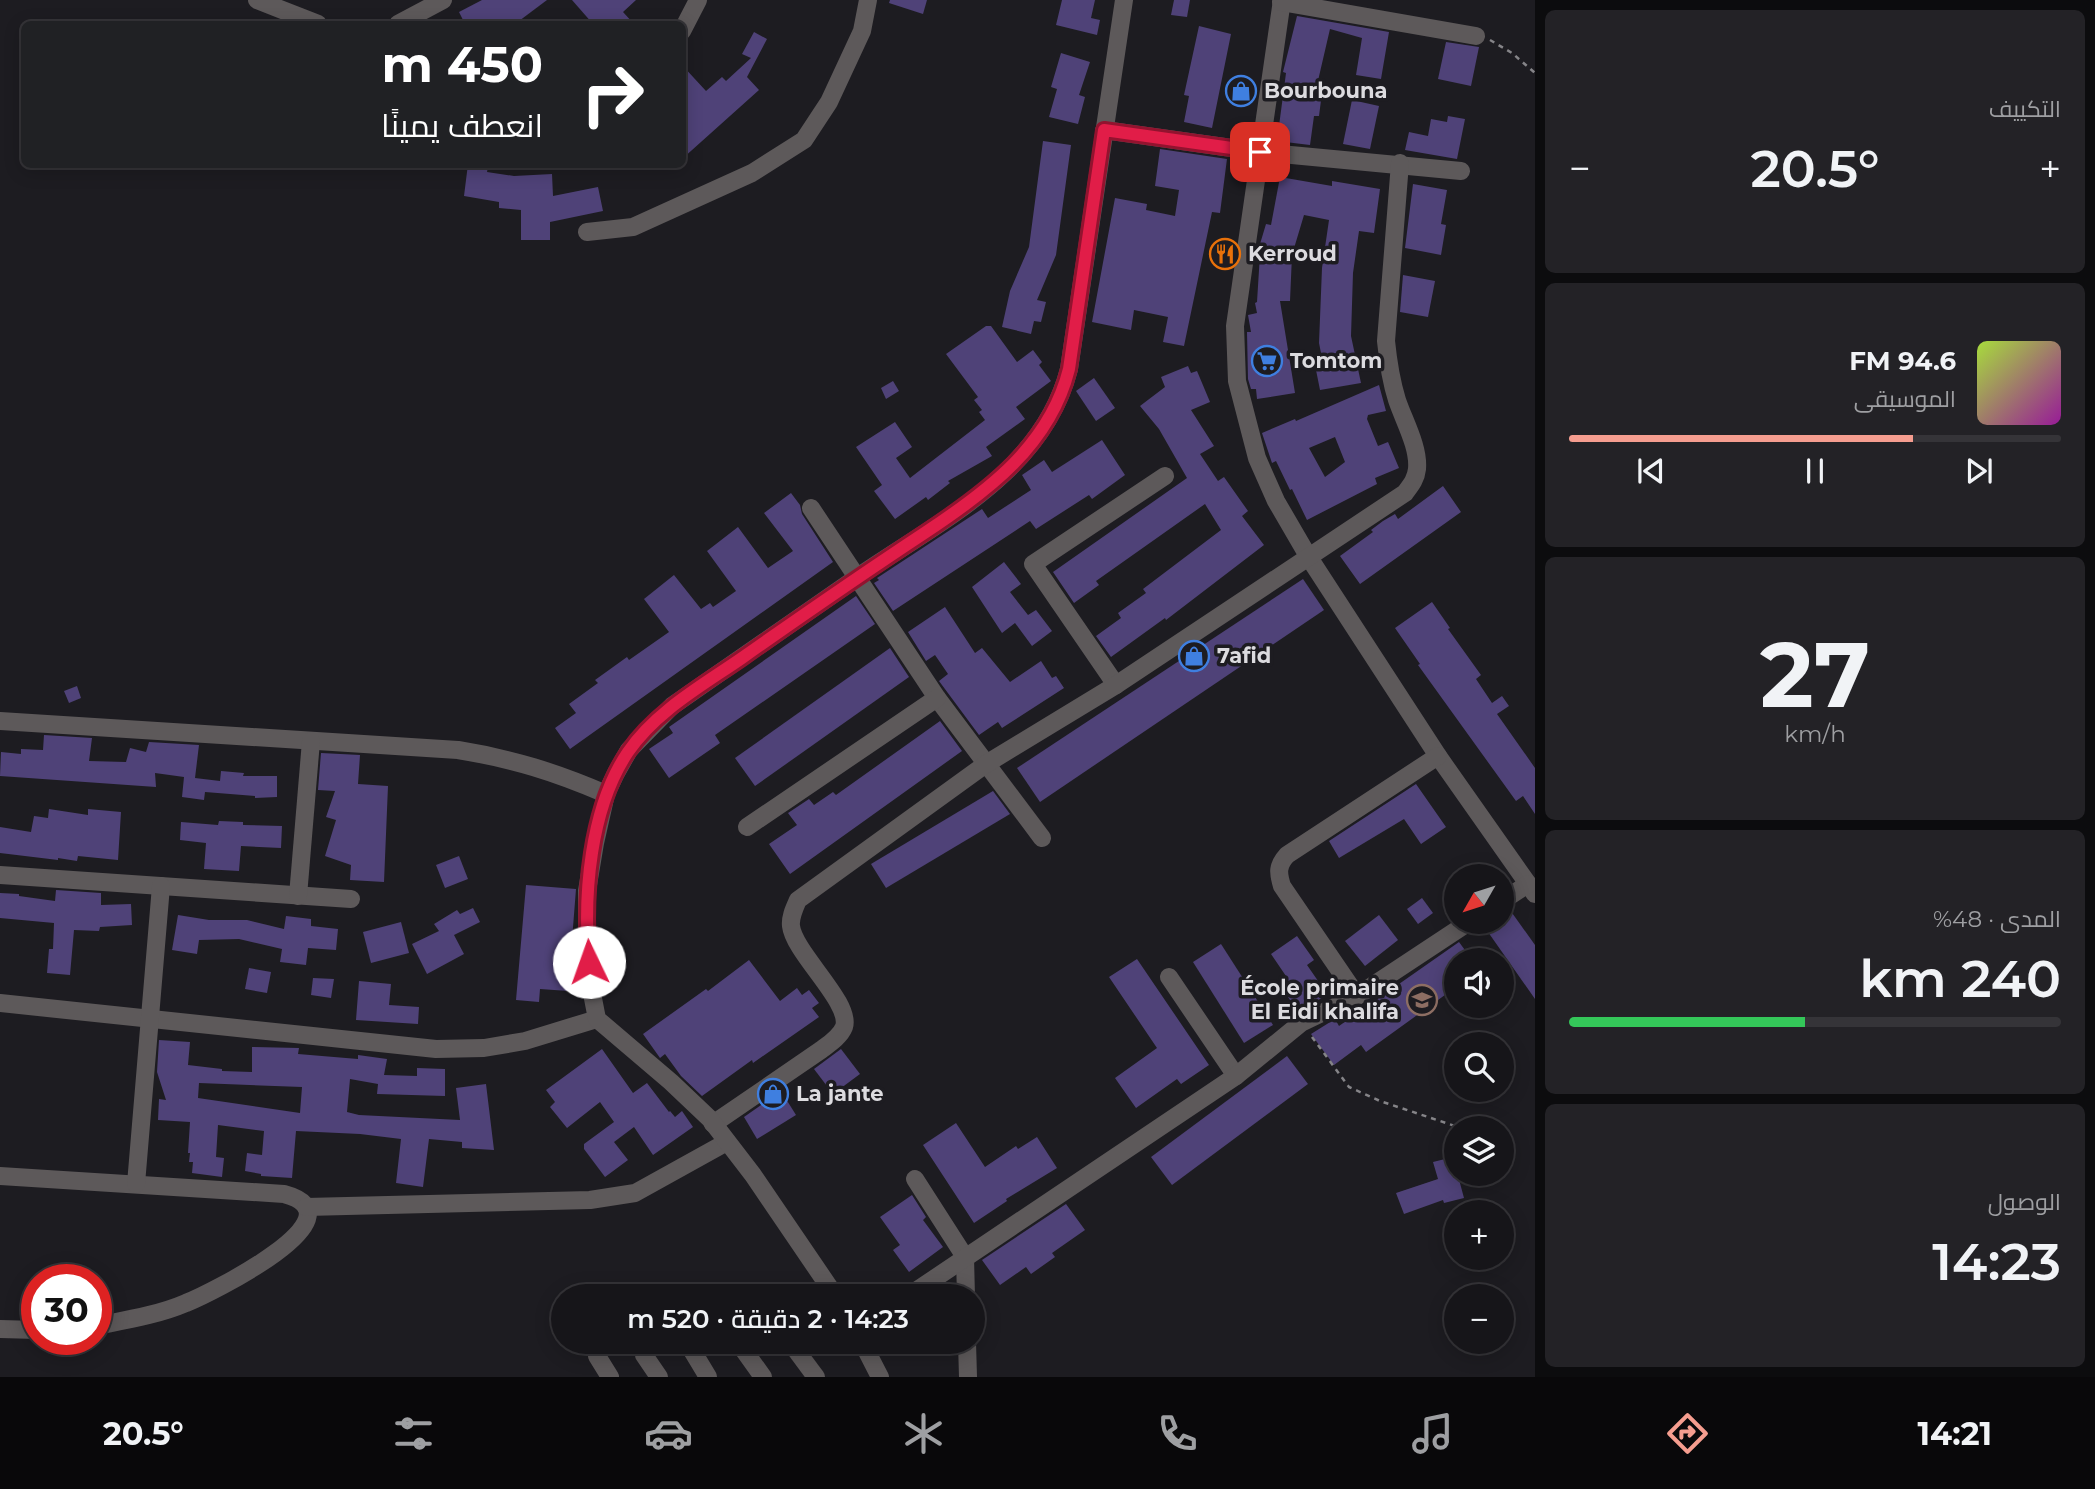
<!DOCTYPE html>
<html lang="ar">
<meta charset="utf-8">
<style>
:root{--surface:#161519;--page:#232226;--text:#f1f3f6;--muted:#9e9fa2;--line:#353438;--accent:#f59d8f}
body{margin:0;font-family:Montserrat,Cairo,sans-serif;background:var(--page);color:var(--text);direction:rtl;height:100vh;display:flex;flex-direction:column;font-size:26px;white-space:nowrap}
*{box-sizing:border-box;margin:0}
p{font-size:23px;color:var(--muted)}
.icon{flex:none;width:38px;height:38px;fill:none;stroke:currentColor;stroke-width:2;stroke-linecap:round;stroke-linejoin:round}
.map{position:relative;flex:1;overflow:hidden;direction:ltr}
.side{display:flex;flex-direction:column;gap:10px;padding:10px;background:#0c0c0e;width:560px}
.side>*{flex:none}
.banner{position:absolute;left:21px;top:21px;width:665px;height:147px;border-radius:10px;box-shadow:0 4px 18px #0003,0 0 0 2px var(--line);direction:rtl;background:#202124;color:#fff;overflow:hidden}
.needle{width:46px;rotate:231deg}
.tools{position:absolute;left:1444px;top:864px;display:grid;gap:14px}
.tools a{display:grid;place-items:center;width:70px;height:70px;border-radius:50%;background:var(--surface);box-shadow:0 4px 18px #0003,0 0 0 2px var(--line);font-size:35px}
.speed{position:absolute;left:21px;top:1264px;display:flex;gap:14px;font-size:35px;font-weight:700;text-align:center}
.speed>*{display:grid;place-content:center;width:91px;height:91px;border-radius:50%;background:var(--surface);box-shadow:0 4px 18px #0003,0 0 0 2px var(--line);line-height:1}
.speed .limit{border:10px solid #d22;background:#fff;color:#111}
.pin{position:absolute;display:grid;place-items:center;width:60px;height:60px;color:#fff;margin:-30px;border-radius:14px;box-shadow:0 4px 10px #0006}
.me{position:absolute;width:77px;margin:-38px;rotate:357deg;stroke-linejoin:round;filter:drop-shadow(0 0 5px #0008)}
.turn{display:flex;align-items:center;gap:24px;height:147px;padding:0 28px;font-size:32px}
.turn .icon{width:91px;height:91px;stroke-width:2.5}
.turn b{display:block;font-size:49px;line-height:60px}
.big{font-size:52px;font-weight:600;line-height:1.1}
.side .widget{flex:1;display:flex;flex-direction:column;justify-content:center;gap:10px;min-width:0;padding:0 24px;border-radius:10px;background:var(--page)}
.side .dial{align-items:center;gap:0}
.dial b{font-size:91px;line-height:1}
.song{display:flex;align-items:center;gap:21px}
.cover{width:84px;height:84px;border-radius:10px;background:linear-gradient(135deg,hsl(80 70% 55%),hsl(300 70% 35%))}
.played{height:7px;border-radius:4px;background:linear-gradient(90deg,var(--accent) 70%,var(--line) 70%)}
.keys{display:flex;justify-content:space-around;direction:ltr}
.heat{display:flex;justify-content:space-between;align-items:center;font-size:38px;direction:ltr}
.charge{height:10px;border-radius:5px;background:linear-gradient(90deg,#34c759 48%,var(--line) 0)}
.trip{position:absolute;left:551px;top:1284px;width:434px;height:70px;border-radius:35px;background:var(--surface);box-shadow:0 4px 18px #0003,0 0 0 2px var(--line);font-weight:600;line-height:70px;text-align:center;direction:rtl}
.tabs{display:flex;height:112px;justify-content:space-around;align-items:center;background:#09080a;color:var(--muted)}
.tabs .icon{width:49px;height:49px}
.tabs .selected{color:var(--accent)}
.tabs b{font-size:32px;color:var(--text)}
main{display:flex;flex:1;min-height:0}
.map>svg:first-child{display:block}
</style>
<main>
<section class="side">
<div class="widget"><p>التكييف</p>
<div class="heat"><a>−</a><b class="big">20.5°</b><a>+</a></div>
</div>
<div class="widget">
<div class="song"><i class="cover"></i><div><b>94.6 FM</b><p>الموسيقى</p></div></div>
<div class="played"></div>
<div class="keys"><svg class="icon" aria-label="previous" viewBox="0 0 24 24"><path d="M18 5L8 12l10 7zM5 5v14"/></svg><svg class="icon" aria-label="pause" viewBox="0 0 24 24"><path d="M8 5v14M16 5v14"/></svg><svg class="icon" aria-label="next" viewBox="0 0 24 24"><path d="M6 5l10 7-10 7zM19 5v14"/></svg></div>
</div>
<div class="widget dial"><b>27</b><p>km/h</p></div>
<div class="widget"><p>المدى · 48%</p><b class="big">240 km</b><div class="charge"></div></div>
<div class="widget"><p>الوصول</p><b class="big">14:23</b></div>
</section>
<div class="map">
<svg width="1535" height="1377" viewBox="0 0 1535 1377">
<rect width="100%" height="100%" fill="#1d1c21"/>
<g fill="#4f4278" fill-rule="evenodd">
<path d="M482,0h65l-32,24h-50l-6,-12z"/>
<path d="M572,0h64l-13,12 11,12h-41z"/>
<path d="M890,0h37l-4,14 -34,-11z"/>
<path d="M1062,0h33l-4,18 9,2 -3,15 -41,-10z"/>
<path d="M1174,0h16l-3,17 -16,-2z"/>
<path d="M1297,16l92,16 -8,47 -25,-4 6,-37 -32,-9 -13,56h6l-4,31h-5l-4,29 -33,-4 9,-68 -3,-1z"/>
<path d="M1199,26l32,8 -19,94 -28,-6 5,-26 -5,-1z"/>
<path d="M754,32l13,7 -20,38 12,13 -77,69v-94l24,26 16,-14 4,4 25,-23 -9,-4z"/>
<path d="M1446,42l33,5 -8,39 -33,-7z"/>
<path d="M1061,53l29,9 -11,33 6,2 -7,27 -29,-7 8,-28 -6,-2z"/>
<path d="M1352,100l27,6 -9,43 -27,-5z"/>
<path d="M1448,116l17,3 -8,40 -52,-9 4,-18 19,4 3,-17 16,3z"/>
<path d="M1043,141l28,4 -15,110 -19,45 9,2 -5,20 -7,-1 -3,13 -29,-7 8,-36 19,-44z"/>
<path d="M1160,149l67,10 -7,54 -8,-1 -28,134 -21,-4 5,-25 -34,-7 -3,20 -39,-8 23,-124 32,6 -1,6 29,6 4,-26 -24,-4z"/>
<path d="M468,164l20,3 -1,5 27,4 38,-2 1,22 45,-9 5,24 -53,11v18h-29v-30l-22,-2v-6l-35,-6z"/>
<path d="M1280,177l52,9v-5l48,8 -6,44 -15,-2 -6,42 -2,63 10,47 -41,7 -4,-20 8,-2 -5,-25 3,-75 7,-48 -25,-5 -12,40 -2,46h-10l15,92 -38,6 -1,-10h-5l-3,-10 -1,-47h4l-3,-17 9,-2 -2,-10 2,-1 3,-48h-3l9,-30 5,1z"/>
<path d="M1413,184l34,6 -6,34 5,1 -5,30 -36,-7z"/>
<path d="M1403,275l32,6 -7,36 -28,-5z"/>
<path d="M986,326h5l26,36 16,-12 9,12 -3,3 12,16 -35,26 9,12 -39,28 6,9 -44,25 2,2 -22,17 -2,-3 -31,22 -21,-28 8,-6 -26,-38 39,-25 17,25 -16,11 14,20 75,-58 -6,-8 3,-2 -8,-10 4,-3 -32,-43z"/>
<path d="M1188,366l3,7 6,-2 13,31 -19,8 23,36 -14,8 18,27 6,-4 24,34 -6,5 22,29 -98,75 -1,-2 -54,39 -15,-21 25,-18 -3,-5 28,-20 -3,-4 78,-59 -16,-26 -109,77 3,4 -25,18 -21,-31 134,-94 -28,-49 -19,-23 25,-19 -4,-10z"/>
<path d="M1094,378l21,30 -19,13 -20,-30z"/>
<path d="M893,381l6,10 -13,8 -5,-11z"/>
<path d="M1379,385l7,26 -18,4 -1,4 11,27 10,-4 11,26 -24,10 2,6 -70,36 -15,-31 -2,1 -14,-29 -4,2 -10,-30 33,-14 1,2zM1335,437l10,25 -20,15 -16,-29z"/>
<path d="M1102,440l23,35 -33,24 -3,-4 -53,34 -6,-8 -137,90 -19,-28 5,-3 -2,-2 105,-69 6,9 43,-28 -9,-15 22,-15 8,12z"/>
<path d="M1443,486l18,26 -101,72 -20,-28 33,-24 -2,-2 12,-9 12,-7 3,5z"/>
<path d="M791,493l9,12 2,9 31,48 -263,187 -15,-21 21,-15 -7,-9 29,-21 -3,-3 32,-23 2,3 40,-28 -25,-33 30,-24 27,34 9,-6 3,4 23,-16 -29,-40 31,-24 30,41 25,-17 -29,-38z"/>
<path d="M1004,562l17,22 -11,8 18,23 8,-5 16,21 -20,15 -17,-23 -13,10 -30,-46z"/>
<path d="M1303,579l21,31 -284,192 -23,-34z"/>
<path d="M856,596l19,28 -160,111 5,8 -51,35 -20,-29 24,-16 -4,-6z"/>
<path d="M1432,602l18,26 -2,1 33,46 -5,4 16,24 10,-7 7,10 -12,8 38,54v46l-12,-18 -7,5 -98,-136 2,-1 -25,-36z"/>
<path d="M945,607l30,46 7,-5 28,34 31,-21 11,17 4,-2 8,12 -62,40 -4,-6 -19,13 -40,-54 9,-7 -13,-19 -9,6 -18,-29z"/>
<path d="M890,648l19,29 -154,109 -20,-28z"/>
<path d="M77,686l4,12 -12,5 -5,-12z"/>
<path d="M940,721l22,30 -172,123 -21,-30 28,-19 -9,-12 21,-14 5,6 19,-13 3,3z"/>
<path d="M44,735l48,3 -3,23 37,1 4,-14 16,4 3,-10 50,3 -4,33 25,3 1,-10 23,2 -1,3h34v21l-22,1v-2l-50,-4 -1,8 -22,-3 2,-20 -29,-4 1,14 -156,-11 1,-24 20,2v-5l22,1z"/>
<path d="M321,753l39,2 -2,29 30,2 -4,96 -34,-2 1,-15 -26,-9 11,-36 -10,-3 9,-26 -17,-1z"/>
<path d="M1416,784l30,43 -25,17 -17,-25 -65,39 -10,-17z"/>
<path d="M993,791l17,23 -124,74 -15,-24z"/>
<path d="M49,809l39,6v-6l33,3 -3,48 -40,-4 -1,5 -19,-3v2l-58,-7v-26l31,5 3,-16 14,2z"/>
<path d="M219,821l24,1v3l39,1 -1,22 -40,-2 -2,25 -35,-2 2,-26 -26,-3 1,-18 37,3z"/>
<path d="M459,856l9,23 -23,9 -9,-23z"/>
<path d="M526,885l50,4 -8,102 -28,-2 -1,13 -23,-2z"/>
<path d="M56,890l45,3v12l30,-1 1,21 -32,2 -1,4 -25,-1 -4,45 -23,-2 2,-24h4l1,-26 -54,-5v-25l19,1v2l36,5z"/>
<path d="M1422,898l11,15 -15,11 -11,-15z"/>
<path d="M473,908l7,14 -26,13 10,19 -37,20 -15,-30 27,-13 -5,-7 23,-14 3,4z"/>
<path d="M1510,910l25,35v54l-54,-77h21v-10z"/>
<path d="M178,915l31,5h38l37,9 2,-13 25,3v7l27,3 -2,21 -28,-2 -2,17 -26,-3 2,-13 -43,-10 -40,1 -2,14 -25,-4z"/>
<path d="M1379,915l19,25 -33,26 -20,-25z"/>
<path d="M401,922l8,31 -38,10 -8,-31z"/>
<path d="M1297,936l17,24 -7,5 18,26v5l-27,16 -18,-27 8,-6 -17,-25z"/>
<path d="M1459,942l14,19h-17v26l-90,65 -5,-7 -27,20 -23,-31 24,-15 4,7z"/>
<path d="M1221,944l52,81 -29,18 -51,-81z"/>
<path d="M1137,959l72,106 -28,19 -4,-5 -41,29 -21,-30 42,-30 -48,-71z"/>
<path d="M749,960l31,41 17,-13 5,7 7,-5 10,13 -7,5 7,9 -66,46 -1,-3 -50,36 -21,-20 -16,-22 -5,4 -17,-24 63,-45 2,2z"/>
<path d="M249,968l22,4 -4,21 -22,-4z"/>
<path d="M313,978l21,1 -3,19 -20,-3z"/>
<path d="M359,981l32,3 -2,21 30,2 -1,17 -62,-4z"/>
<path d="M159,1040l31,2 -2,23 34,4v2l30,1v-25l47,1 -1,6 60,5v-4l29,4 -3,16 33,1v-8l28,1v27l-68,-2 1,-10 -28,-5 -3,33 12,3 101,5 -4,-32 30,-4 8,66 -32,-2v-6l-33,-3 -6,48 -27,-4 5,-44 -41,-5 -64,-3 -4,47 -31,-2v-2l-16,-3 2,-18 15,2 2,-24 -46,-6 -2,32 8,1 -2,19 -30,-4 1,-11h-4l1,-9h-2l2,-31 -32,-2 1,-21 7,1 -9,-28zM199,1083l103,4 -2,26 -102,-15z"/>
<path d="M602,1049l31,44 14,-10 22,29 1,-1 5,6 7,-6 11,16 -40,28 -19,-28 -20,15 14,18 -23,17 -21,-28v-5l30,-22 -14,-20 -33,26 -17,-21 5,-5 -9,-12z"/>
<path d="M841,1049l19,25 -27,20 -19,-25z"/>
<path d="M1287,1056l21,28 -136,101 -21,-28z"/>
<path d="M781,1091l15,24 -39,24 -13,-22z"/>
<path d="M956,1123l29,44 31,-21 2,3 19,-12 20,31 -51,31 1,2 -33,22 -51,-78z"/>
<path d="M1453,1157l11,41 -20,5 -1,-3 -39,14 -8,-21 42,-14 -5,-17z"/>
<path d="M912,1195l14,22 -3,3 20,27 -34,25 -16,-22 7,-5 -20,-28z"/>
<path d="M1066,1204l19,26 -33,23 3,4 -24,17 -5,-7 -26,18 -18,-25z"/>
</g>
<g fill="none" stroke-linecap="round" stroke-linejoin="round">
<g stroke="#858488" stroke-width="2.5" stroke-dasharray="5 5" stroke-linecap="butt">
<path d="M1490,40l22,13 23,20"/>
<path d="M1312,1037l37,50 31,14 75,25"/>
</g>
<g stroke="#5d595a" stroke-width="18">
<path d="M257,0l61,24"/>
<path d="M1282,0l-47,326 2,55 20,77 19,43 32,55 130,200 97,138"/>
<path d="M1281,2l195,34"/>
<path d="M398,24l45,-24"/>
<path d="M682,31l16,-31"/>
<path d="M1104,130l156,22 201,19"/>
<path d="M587,232l46,-5 119,-54 52,-33 25,-38 33,-71 6,-31"/>
<path d="M811,508l126,190 105,140"/>
<path d="M1116,685l-83,-121 132,-88"/>
<path d="M0,721l458,29c55,9 97,22 148,44"/>
<path d="M747,827l190,-129"/>
<path d="M0,875l351,24"/>
<path d="M298,896l13,-155"/>
<path d="M1502,901l26,-17"/>
<path d="M1169,977l67,99"/>
<path d="M1357,996l-75,-110c-4,-13 -5,-20 5,-31l151,-99"/>
<path d="M0,1003l436,46 48,-1 41,-7 72,-22"/>
<path d="M713,1124l108,-74c8,-6 19,-13 23,-23 8,-24 -50,-74 -53,-101 -1,-9 3,-17 7,-26l188,-136 130,-79 289,-192c6,-8 11,-14 12,-24 2,-22 -13,-48 -20,-69 -6,-19 -9,-39 -11,-59l14,-178"/>
<path d="M0,1176l284,18c83,22 -75,100 -98,109 -28,12 -60,17 -90,23"/>
<path d="M915,1179l50,78 1,40"/>
<path d="M136,1184l25,-298"/>
<path d="M306,1207l284,-7 45,-7 92,-51"/>
<path d="M836,1297l-83,-122 -43,-56 -39,-37 -74,-63 -7,-36 -3,-42v-50l8,-48 11,-49 10,-21 13,-23 43,-44c61,-42 122,-85 183,-127 82,-57 187,-105 214,-210l55,-369"/>
<path d="M907,1297l329,-221 65,-53 56,-27 112,-74"/>
<path d="M0,1329l37,1"/>
<path d="M687,1342l21,35"/>
<path d="M738,1342l25,35"/>
<path d="M790,1342l26,35"/>
<path d="M862,1342l18,35"/>
<path d="M967,1342l1,35"/>
<path d="M644,1355l15,22"/>
<path d="M597,1356l13,21"/>
</g>
</g>
<g fill="none" stroke-linecap="round" stroke-linejoin="round">
<g stroke="#92132f" stroke-width="18">
<path id="route" d="M589,962c-6,-67 1,-154 39,-210 28,-41 75,-67 114,-94 61,-43 122,-85 184,-126 62,-41 124,-87 143,-163l35,-239 156,22"/>
</g>
<use href="#route" stroke="#e11d48" stroke-width="12"/>
</g>
<defs>
<g id="shop-ring" transform="scale(1.575)"><circle r="9.5" fill="#1d1c21" stroke="#3f7fe0" stroke-width="1.5"/><path d="M-5-2.5h2.3a2.7 3.5 0 0 1 5.4 0H5L5.5 6h-11ZM-1.5-2.5h3a1.5 2.3 0 0 0-3 0Z" fill="#3f7fe0"/></g>
<g id="restaurant-ring" transform="scale(1.575)"><circle r="9.5" fill="#1d1c21" stroke="#e8710a" stroke-width="1.5"/><path d="M-5-6h1v4h1v-4h1v4h1v-4h1v5L-1.5 .5V6h-2V.5L-5-1ZM5-6V6H3V1.5H1.5Q1.5-4 5-6Z" fill="#e8710a"/></g>
<g id="supermarket-ring" transform="scale(1.575)"><circle r="9.5" fill="#1d1c21" stroke="#3f7fe0" stroke-width="1.5"/><path d="M-6-5.5h2.5l.6 2H6L4.5 2H-2.5L-4.4-4H-6ZM-1.5 3.2a1.3 1.3 0 1 0 .1 0ZM3 3.2a1.3 1.3 0 1 0 .1 0Z" fill="#3f7fe0"/></g>
<g id="school-ring" transform="scale(1.575)"><circle r="9.5" fill="#1d1c21" stroke="#8d6e63" stroke-width="1.5"/><path d="M0-5L7-2L0 1L-7-2ZM-4 1L0 2.5L4 1V4Q0 6-4 4Z" fill="#8d6e63"/></g>
</defs>
<g fill-rule="evenodd">
<use href="#shop-ring" x="1241" y="91"/>
<use href="#restaurant-ring" x="1225" y="254"/>
<use href="#supermarket-ring" x="1267" y="361"/>
<use href="#shop-ring" x="1194" y="656"/>
<use href="#school-ring" x="1422" y="1000"/>
<use href="#shop-ring" x="773" y="1094"/>
</g>
<g text-anchor="middle" stroke-width="7" stroke-linejoin="round" paint-order="stroke">
<g font-size="21" font-weight="bold" fill="#dcdbdf" stroke="#1d1c21" text-anchor="start">
<text x="1264" y="98">Bourbouna</text>
<text x="1248" y="261">Kerroud</text>
<text x="1290" y="368">Tomtom</text>
<text x="1217" y="663">7afid</text>
<text x="1399" y="995" text-anchor="end">École primaire<tspan x="1399" dy="24">El Eidi khalifa</tspan></text>
<text x="796" y="1101">La jante</text>
</g>
</g>
</svg>
<div class="tools">
<a><svg class="needle" viewBox="-14 -14 28 28"><path d="M0-13l5 13h-10z" fill="#e53935"/><path d="M0 13l5-13h-10z" fill="#9e9fa2"/></svg></a>
<a><svg class="icon" aria-label="sound" viewBox="0 0 24 24"><path d="M4 9h4l5-4v14l-5-4H4zM17 9q2 3 0 6"/></svg></a>
<a><svg class="icon" aria-label="search" viewBox="0 0 24 24"><circle cx="10" cy="10" r="6"/><path d="M15 15l6 6"/></svg></a>
<a><svg class="icon" aria-label="layers" viewBox="0 0 24 24"><path d="M12 4l9 5-9 5-9-5zM3 14l9 5 9-5"/></svg></a>
<a>+</a>
<a>−</a>
</div>
<div class="speed"><div class="limit">30</div></div>
<div class="pin" style="left:1260px;top:152px;background:#d93025"><svg class="icon" aria-label="arrive" viewBox="0 0 24 24"><path d="M6 21V4h12l-3 4 3 4H6"/></svg></div>
<svg class="me" style="left:589px;top:962px" viewBox="-20 -20 40 40"><circle r="19" fill="#fff"/><path d="M0-13L10 11 0 6-10 11z" fill="#e11d48"/></svg>
<div class="trip">14:23 · 2 دقيقة · 520 m</div>
<div class="banner">
<div class="turn"><svg class="icon" aria-label="right" viewBox="0 0 24 24"><path d="M7 20v-9h11M14 6l5 5-5 5"/></svg><div><b>450 m</b>انعطف يمينًا</div></div>
</div>
</div>
</main>
<nav class="tabs">
<b>14:21</b>
<svg class="icon selected" aria-label="directions" viewBox="0 0 24 24"><path d="M12 3l9 9-9 9-9-9zM9 14v-3h6M13 9l2 2-2 2"/></svg>
<svg class="icon" aria-label="music" viewBox="0 0 24 24"><path d="M9 18V5l10-2v13"/><circle cx="6" cy="18" r="3"/><circle cx="16" cy="16" r="3"/></svg>
<svg class="icon" aria-label="phone" viewBox="0 0 24 24"><path d="M5 4h4l2 5-3 2q2 4 5 5l2-3 5 2v4C11 20 4 13 5 4z"/></svg>
<svg class="icon" aria-label="climate" viewBox="0 0 24 24"><path d="M12 3v18M4 7l16 10M4 17L20 7"/></svg>
<svg class="icon" aria-label="car" viewBox="0 0 24 24"><path d="M5 17H2v-5l4-1 3-4h7l3 4 3 1v5h-3M9 17h6M6 11h13"/><circle cx="7" cy="17" r="2"/><circle cx="17" cy="17" r="2"/></svg>
<svg class="icon" aria-label="filters" viewBox="0 0 24 24"><path d="M4 7h16M4 17h16"/><circle cx="9" cy="7" r="2"/><circle cx="15" cy="17" r="2"/></svg>
<b>20.5°</b>
</nav>
